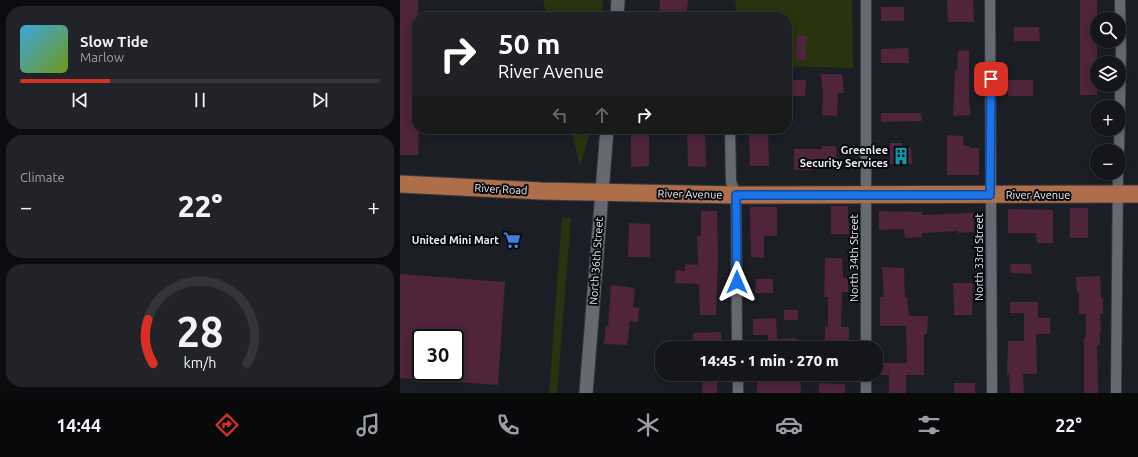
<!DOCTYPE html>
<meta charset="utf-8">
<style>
:root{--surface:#15161c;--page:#222329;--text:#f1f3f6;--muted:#9d9fa3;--line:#34353b;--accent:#d93025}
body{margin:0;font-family:Ubuntu,sans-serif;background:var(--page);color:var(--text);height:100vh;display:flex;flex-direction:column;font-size:15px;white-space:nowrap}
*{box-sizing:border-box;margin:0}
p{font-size:13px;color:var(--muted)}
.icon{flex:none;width:22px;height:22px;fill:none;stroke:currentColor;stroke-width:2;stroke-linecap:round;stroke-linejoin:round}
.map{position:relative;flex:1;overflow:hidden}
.drawer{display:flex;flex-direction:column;gap:6px;padding:6px;background:#0c0c0f;width:400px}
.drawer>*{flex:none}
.top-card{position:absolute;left:12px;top:12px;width:380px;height:122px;border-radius:16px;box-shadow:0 2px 10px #0003,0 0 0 1px var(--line);background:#202124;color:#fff;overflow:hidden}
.fabs{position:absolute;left:690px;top:12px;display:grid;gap:8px}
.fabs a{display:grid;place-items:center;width:36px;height:36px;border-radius:50%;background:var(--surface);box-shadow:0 2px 10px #0003,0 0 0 1px var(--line);font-size:20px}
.speed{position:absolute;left:12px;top:329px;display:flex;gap:8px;font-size:20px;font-weight:700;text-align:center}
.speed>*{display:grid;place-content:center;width:52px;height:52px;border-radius:50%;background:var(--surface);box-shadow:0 2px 10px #0003,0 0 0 1px var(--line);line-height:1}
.speed .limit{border:2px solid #111;border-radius:6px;background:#fff;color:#111}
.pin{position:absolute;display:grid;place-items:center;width:34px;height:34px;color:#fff;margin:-17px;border-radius:8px;box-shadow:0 2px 6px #0006}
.me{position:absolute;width:44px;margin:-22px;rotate:0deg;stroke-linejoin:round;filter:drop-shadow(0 0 3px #0008)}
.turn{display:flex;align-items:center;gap:14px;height:84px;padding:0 20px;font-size:18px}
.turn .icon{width:52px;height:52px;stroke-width:2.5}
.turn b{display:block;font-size:28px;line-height:34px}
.lanes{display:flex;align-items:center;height:38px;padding:0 20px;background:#0003;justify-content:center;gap:20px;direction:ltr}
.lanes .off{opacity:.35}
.big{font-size:30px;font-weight:800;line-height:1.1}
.drawer .card{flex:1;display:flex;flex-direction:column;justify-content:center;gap:6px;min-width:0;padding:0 14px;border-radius:16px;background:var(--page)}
.drawer .dial{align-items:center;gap:0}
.dial svg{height:104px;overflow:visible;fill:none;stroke:var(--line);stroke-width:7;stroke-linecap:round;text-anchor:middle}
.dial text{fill:var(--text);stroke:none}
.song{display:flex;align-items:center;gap:12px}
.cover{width:48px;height:48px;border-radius:6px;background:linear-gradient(135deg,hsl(200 70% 55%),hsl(80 70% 35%))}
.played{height:4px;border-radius:2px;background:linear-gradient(90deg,var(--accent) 25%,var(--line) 25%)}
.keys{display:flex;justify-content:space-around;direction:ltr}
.heat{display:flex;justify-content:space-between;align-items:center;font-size:22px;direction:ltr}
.trip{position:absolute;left:255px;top:341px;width:228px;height:40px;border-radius:16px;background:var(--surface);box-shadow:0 2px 10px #0003,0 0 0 1px var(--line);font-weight:800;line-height:40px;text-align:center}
.menu{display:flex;height:64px;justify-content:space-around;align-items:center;background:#08090b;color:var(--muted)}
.menu .icon{width:28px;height:28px}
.menu .active{color:var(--accent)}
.menu b{font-size:18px;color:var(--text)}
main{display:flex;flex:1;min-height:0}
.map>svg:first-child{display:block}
</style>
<main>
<section class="drawer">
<div class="card">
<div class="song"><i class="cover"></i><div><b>Slow Tide</b><p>Marlow</p></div></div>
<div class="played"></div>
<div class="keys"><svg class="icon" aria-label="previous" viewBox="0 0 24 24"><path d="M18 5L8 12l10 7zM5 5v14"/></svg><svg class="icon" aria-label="pause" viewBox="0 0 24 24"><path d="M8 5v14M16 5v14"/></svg><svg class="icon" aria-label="next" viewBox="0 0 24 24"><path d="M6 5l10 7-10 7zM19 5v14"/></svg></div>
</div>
<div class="card"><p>Climate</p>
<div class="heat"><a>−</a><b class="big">22°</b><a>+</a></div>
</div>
<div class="card dial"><svg viewBox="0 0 100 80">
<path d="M14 69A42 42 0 1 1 86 69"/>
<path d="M14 69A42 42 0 0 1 10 35" stroke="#d93025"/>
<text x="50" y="56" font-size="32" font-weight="700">28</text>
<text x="50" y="72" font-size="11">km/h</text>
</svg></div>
</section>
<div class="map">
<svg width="738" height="393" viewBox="0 0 738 393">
<rect width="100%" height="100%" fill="#1c1e25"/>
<g fill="#28340e">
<path d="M143,0h60l-1,17h-55z"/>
<path d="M335,0h117l1,68 -66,-2v-49h-50z"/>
<path d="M171,129h20l-11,37z"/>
<path d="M162,217l9,1 -14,175h-8z"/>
</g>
<g fill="#50243b" fill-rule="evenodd">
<path d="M0,0h18l-1,129h2l-1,26h-18z"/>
<path d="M260,0h28l-2,17h-27z"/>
<path d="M547,0h26l1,22h-26z"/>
<rect x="680" y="0" width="17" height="95"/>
<rect x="481" y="7" width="23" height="14"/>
<path d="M614,27h25l1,14h-26z"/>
<path d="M397,35l10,1 -1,24h-10z"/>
<path d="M508,48l1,15h-28v-14z"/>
<path d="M569,50v56h1v9l-17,1 2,-46h2l1,-19z"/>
<path d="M421,74h21l2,19h-6l-1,23 -15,-1 1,-22z"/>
<path d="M393,80h13l-1,16h-12z"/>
<rect x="608" y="80" width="25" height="16"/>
<path d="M481,113h40l1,8 -41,1z"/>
<path d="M231,129h18v37l-18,1z"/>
<path d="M287,129h18l1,38 -18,-1z"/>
<path d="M349,129h19l1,37h-19z"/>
<path d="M547,135l16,1 1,10h6v2h9v27h-32z"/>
<path d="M490,143h12v5h9l1,16h-22z"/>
<path d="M422,146h14l1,19h-27v5h-16v-21h28z"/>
<path d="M431,206h17l1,28h-18z"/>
<path d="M350,207h27v29h-13v22l-13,-1z"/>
<rect x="670" y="208" width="18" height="30"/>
<path d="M608,209l45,1v33h-16l-1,-10h-28z"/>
<path d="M301,211h16l1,49 -2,55h-16l-1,-31 -24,-1 1,-13 9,1v-7l13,1 -1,-29h4z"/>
<path d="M479,211l43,1v3l51,-2 1,19 -16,1v-2l-36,2v4l-17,1 -1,-9 -25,1z"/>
<path d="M229,223l21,1v33h-22z"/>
<path d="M425,258h17l1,20h5v14h-6l-1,35h8v16h-24v-17l3,1v-30h-4z"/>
<path d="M610,264h21l1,10 -21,-1z"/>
<path d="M482,267l22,1 1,29h2l2,19h19l-1,18h-3v41h-18v18h-17v-18h-9v-12h27l-1,-37h-26v-29h4z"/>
<path d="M0,274l105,8 -7,103 -98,-7zM21,338h34v34h-34z"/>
<path d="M700,276l1,22h2v16h-3l1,18h-1v13h-3l1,48h-14v-56h2v-23h-7v-22h-2l-1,-15z"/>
<path d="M356,279h17v14h-18z"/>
<path d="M553,283h20l-1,32h-18z"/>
<path d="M211,285l24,3 -2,19 6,1 -1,14 -8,-1 -3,24 -23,-1 2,-18h2z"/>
<path d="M610,302h28v16h12v16h-14l1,40h-14l1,19h-14l-1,-19 -2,1 1,-34h16v-28h-14z"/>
<rect x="384" y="310" width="14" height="10"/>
<path d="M376,318l1,21 19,-1v10h-28v-13h-15v-16z"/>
<path d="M321,332l1,14 -29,1v-14z"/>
<path d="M303,374h14v19h-15z"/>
<path d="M357,374h43l1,19h-44z"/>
<path d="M419,383l26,1v9h-26z"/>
<rect x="554" y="383" width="21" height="10"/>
</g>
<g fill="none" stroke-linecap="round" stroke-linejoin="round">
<g stroke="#393a40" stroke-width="12">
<g id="minor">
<path d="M466,0v348"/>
<path d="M590,0l2,393"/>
<path d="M330,129l1,53 5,13 1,153"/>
<path d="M719,151l2,-101 -1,-50"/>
<path d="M338,374v19"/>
<path d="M466,374v19"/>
<path d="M716,393l2,-220"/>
</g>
</g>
<g stroke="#393a40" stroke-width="15">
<g id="tertiary">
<path d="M217,17l1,-17"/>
<path d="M186,393l21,-264"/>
</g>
</g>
<g stroke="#393a40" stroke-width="19">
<path id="primary" d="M0,184l141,7 195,4 402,-1"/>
</g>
<use href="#minor" stroke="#666972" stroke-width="10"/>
<use href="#tertiary" stroke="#666972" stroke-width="13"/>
<use href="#primary" stroke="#ad6e49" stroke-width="17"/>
</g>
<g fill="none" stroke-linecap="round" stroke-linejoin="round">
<g stroke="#114b97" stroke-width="10">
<path id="route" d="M337,282l-1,-87h254l1,-116"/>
</g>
<use href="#route" stroke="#1a73e8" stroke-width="7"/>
</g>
<defs>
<g id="building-bare" transform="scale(1.38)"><path d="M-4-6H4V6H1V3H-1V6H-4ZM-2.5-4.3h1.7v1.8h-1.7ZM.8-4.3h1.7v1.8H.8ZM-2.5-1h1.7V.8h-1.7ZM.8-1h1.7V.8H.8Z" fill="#0f9aa8" stroke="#07080b" stroke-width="2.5" paint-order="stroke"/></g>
<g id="supermarket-bare" transform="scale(1.38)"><path d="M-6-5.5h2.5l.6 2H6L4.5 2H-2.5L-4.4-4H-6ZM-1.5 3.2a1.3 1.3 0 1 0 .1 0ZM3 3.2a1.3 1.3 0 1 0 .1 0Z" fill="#3f7fe0" stroke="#07080b" stroke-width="2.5" paint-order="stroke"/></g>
</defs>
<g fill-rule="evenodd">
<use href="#building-bare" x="501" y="156"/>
<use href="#supermarket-bare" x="112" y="240"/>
</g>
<g text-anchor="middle" stroke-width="4" stroke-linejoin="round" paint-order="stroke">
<g font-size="11" font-weight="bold" fill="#e9eaf0" stroke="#07080b" text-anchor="end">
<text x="488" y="154">Greenlee<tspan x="488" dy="13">Security Services</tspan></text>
<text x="99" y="244">United Mini Mart</text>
</g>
<g font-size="11" fill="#e9eaf0" stroke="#07080b">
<text transform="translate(101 189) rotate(3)" y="4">River Road</text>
<text transform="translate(290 194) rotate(1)" y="4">River Avenue</text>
<text x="638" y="199">River Avenue</text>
<text transform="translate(579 257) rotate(-90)" y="4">North 33rd Street</text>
<text transform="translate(454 258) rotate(-90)" y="4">North 34th Street</text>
<text transform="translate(196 261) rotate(-86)" y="4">North 36th Street</text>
</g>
</g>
</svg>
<div class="fabs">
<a><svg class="icon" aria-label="search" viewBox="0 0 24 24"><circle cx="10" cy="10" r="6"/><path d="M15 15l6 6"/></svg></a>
<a><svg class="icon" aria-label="layers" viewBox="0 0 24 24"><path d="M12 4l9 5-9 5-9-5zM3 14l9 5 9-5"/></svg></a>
<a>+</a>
<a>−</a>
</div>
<div class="speed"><div class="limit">30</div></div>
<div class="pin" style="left:591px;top:79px;background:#d93025"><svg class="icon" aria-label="arrive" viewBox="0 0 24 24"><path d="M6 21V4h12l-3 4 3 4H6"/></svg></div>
<svg class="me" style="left:337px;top:282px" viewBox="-20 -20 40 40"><path d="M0-17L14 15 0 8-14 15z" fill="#1a73e8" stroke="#fff" stroke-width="4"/></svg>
<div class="trip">14:45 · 1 min · 270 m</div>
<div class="top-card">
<div class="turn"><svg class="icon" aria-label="right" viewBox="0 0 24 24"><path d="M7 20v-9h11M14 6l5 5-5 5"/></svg><div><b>50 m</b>River Avenue</div></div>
<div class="lanes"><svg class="icon off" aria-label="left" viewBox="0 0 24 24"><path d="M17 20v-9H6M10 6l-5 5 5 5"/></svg><svg class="icon off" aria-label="ahead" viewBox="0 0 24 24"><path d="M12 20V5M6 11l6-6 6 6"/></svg><svg class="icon" aria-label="right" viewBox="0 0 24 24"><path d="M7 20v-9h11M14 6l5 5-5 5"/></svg></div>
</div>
</div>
</main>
<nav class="menu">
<b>14:44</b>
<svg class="icon active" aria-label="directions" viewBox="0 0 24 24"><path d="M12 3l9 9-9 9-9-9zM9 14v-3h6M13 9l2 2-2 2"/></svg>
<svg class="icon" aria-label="music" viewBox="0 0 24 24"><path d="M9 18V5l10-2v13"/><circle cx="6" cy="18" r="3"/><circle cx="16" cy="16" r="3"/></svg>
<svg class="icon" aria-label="phone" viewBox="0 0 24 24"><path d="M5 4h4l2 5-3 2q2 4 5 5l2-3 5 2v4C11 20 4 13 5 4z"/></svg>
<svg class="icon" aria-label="climate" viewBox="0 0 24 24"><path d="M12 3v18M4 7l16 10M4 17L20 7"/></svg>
<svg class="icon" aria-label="car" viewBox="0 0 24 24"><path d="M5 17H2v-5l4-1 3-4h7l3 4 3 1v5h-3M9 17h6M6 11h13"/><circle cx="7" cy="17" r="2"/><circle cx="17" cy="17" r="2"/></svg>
<svg class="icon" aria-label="filters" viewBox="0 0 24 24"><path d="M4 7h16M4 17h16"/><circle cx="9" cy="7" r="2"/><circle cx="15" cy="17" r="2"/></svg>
<b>22°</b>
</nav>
